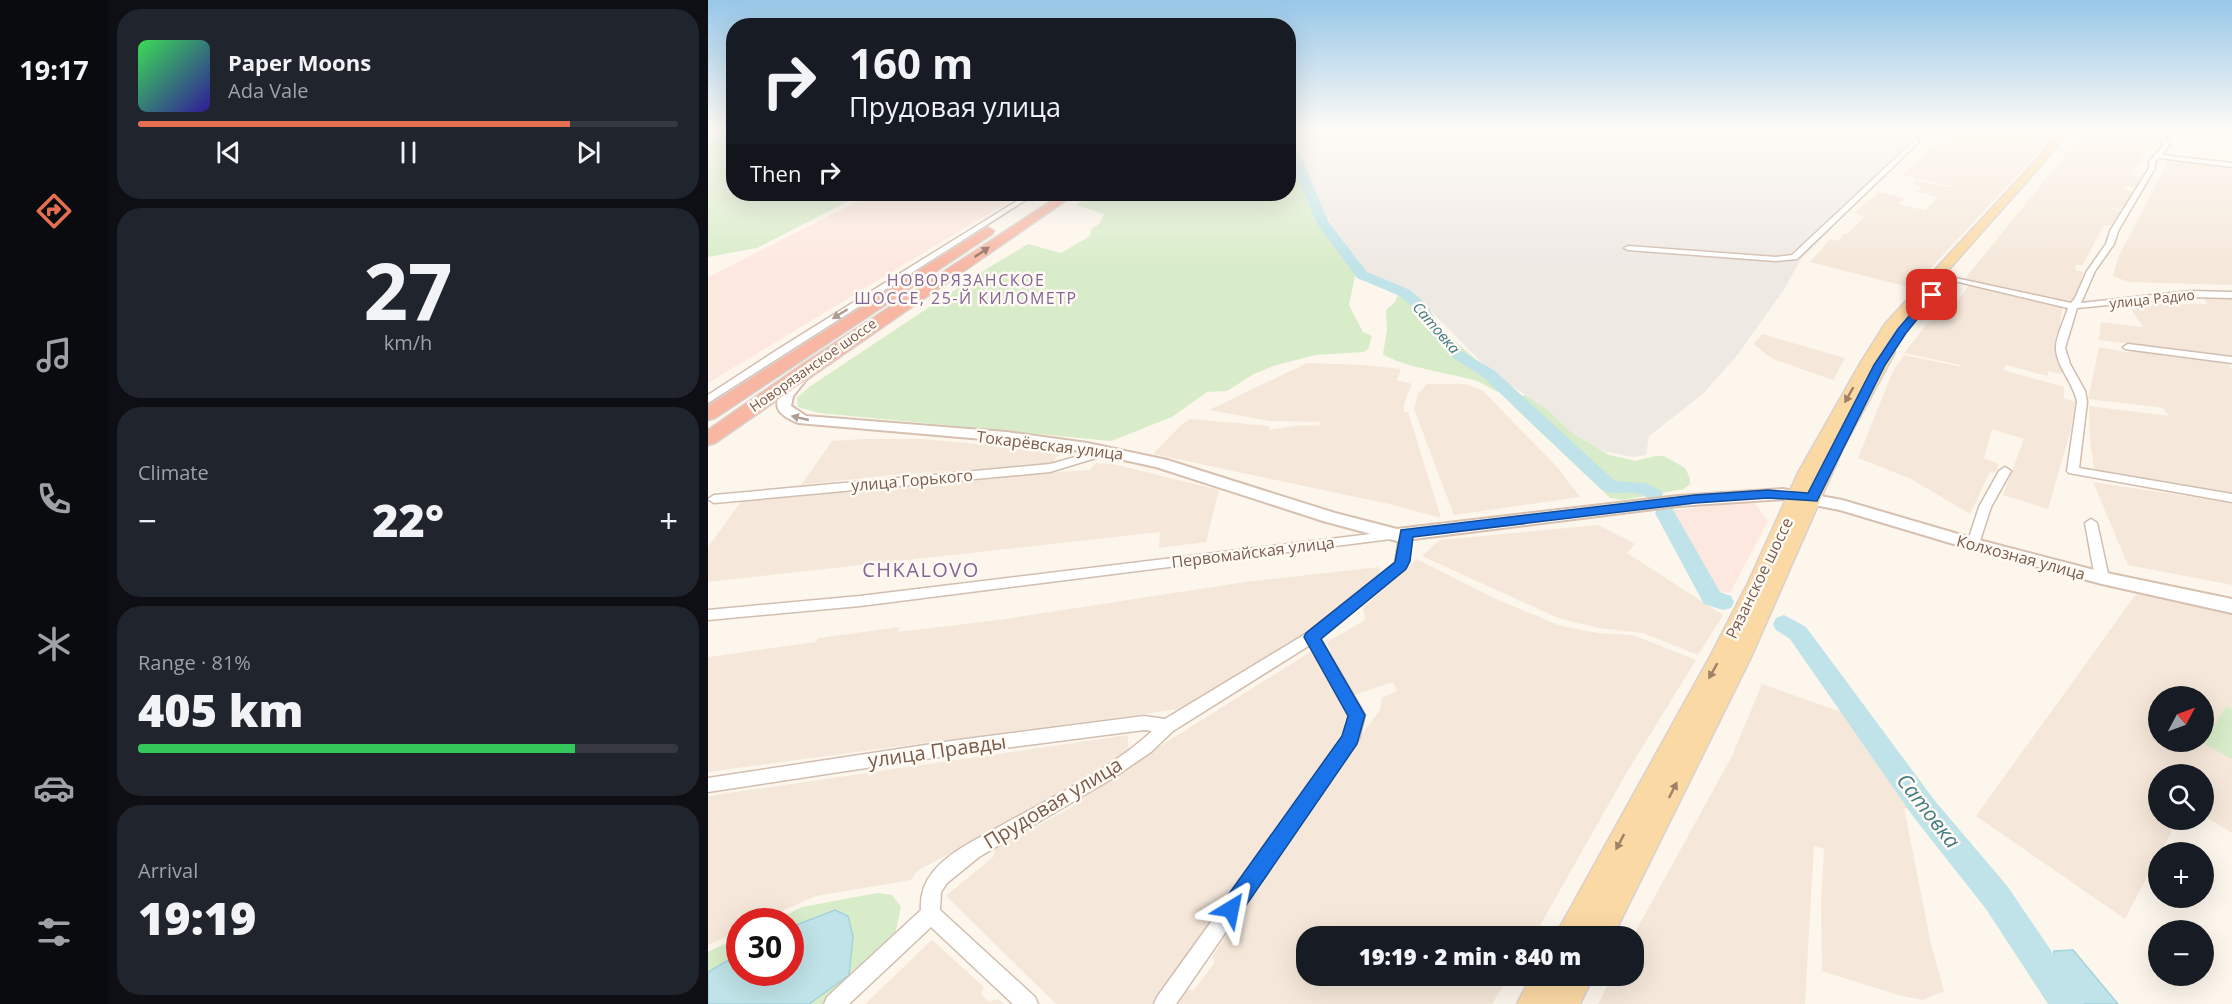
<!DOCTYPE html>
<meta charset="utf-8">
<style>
:root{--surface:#171b24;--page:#20242c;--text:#f1f3f6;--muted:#9ea1a6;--line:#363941;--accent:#e76f51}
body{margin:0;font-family:"Open Sans",sans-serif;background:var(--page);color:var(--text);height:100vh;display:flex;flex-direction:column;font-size:22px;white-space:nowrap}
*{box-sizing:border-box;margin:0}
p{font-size:20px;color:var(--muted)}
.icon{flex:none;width:33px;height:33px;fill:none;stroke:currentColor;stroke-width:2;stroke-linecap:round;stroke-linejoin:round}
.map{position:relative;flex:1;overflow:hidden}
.side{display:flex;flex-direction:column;gap:9px;padding:9px;background:#0d0f14;width:600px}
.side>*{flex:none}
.hud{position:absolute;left:18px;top:18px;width:570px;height:183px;border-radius:24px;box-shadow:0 6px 24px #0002;background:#171b24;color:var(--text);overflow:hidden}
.needle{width:39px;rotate:49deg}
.buttons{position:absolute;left:1440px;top:686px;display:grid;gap:12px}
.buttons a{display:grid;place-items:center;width:66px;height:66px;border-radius:50%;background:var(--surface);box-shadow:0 6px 24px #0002;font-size:30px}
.speed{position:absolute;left:18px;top:908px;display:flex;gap:12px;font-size:30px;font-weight:700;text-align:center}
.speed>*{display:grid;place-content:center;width:78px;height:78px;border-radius:50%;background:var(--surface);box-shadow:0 6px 24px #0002;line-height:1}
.speed .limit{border:9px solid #d22;background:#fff;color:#111}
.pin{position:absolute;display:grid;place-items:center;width:51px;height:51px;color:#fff;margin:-26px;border-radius:12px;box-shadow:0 3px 9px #0006}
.me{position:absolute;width:66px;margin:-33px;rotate:35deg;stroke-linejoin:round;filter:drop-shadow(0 0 4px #0008)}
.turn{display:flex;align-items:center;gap:21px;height:126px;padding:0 24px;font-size:27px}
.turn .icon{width:78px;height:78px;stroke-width:2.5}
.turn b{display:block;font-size:42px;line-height:51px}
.then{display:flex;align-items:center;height:57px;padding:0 24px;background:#0003;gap:12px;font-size:22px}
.big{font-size:45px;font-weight:800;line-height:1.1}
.side .widget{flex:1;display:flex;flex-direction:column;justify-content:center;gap:9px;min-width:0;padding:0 21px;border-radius:24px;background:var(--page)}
.side .dial{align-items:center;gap:0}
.dial b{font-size:78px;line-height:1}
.song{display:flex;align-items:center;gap:18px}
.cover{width:72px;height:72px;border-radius:9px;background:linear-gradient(135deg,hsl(130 70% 55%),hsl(250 70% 35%))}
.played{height:6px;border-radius:3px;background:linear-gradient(90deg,var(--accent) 80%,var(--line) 80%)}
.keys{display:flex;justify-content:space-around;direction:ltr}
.heat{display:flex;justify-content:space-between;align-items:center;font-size:33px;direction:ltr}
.charge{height:9px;border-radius:4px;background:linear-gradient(90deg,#34c759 81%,var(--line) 0)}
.trip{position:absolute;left:588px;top:926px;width:348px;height:60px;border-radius:24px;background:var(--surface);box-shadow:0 6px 24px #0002;font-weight:800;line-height:60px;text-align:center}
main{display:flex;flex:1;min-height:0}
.tab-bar{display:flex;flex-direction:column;width:108px;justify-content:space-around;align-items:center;background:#090b0e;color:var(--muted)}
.tab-bar .icon{width:42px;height:42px}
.tab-bar .selected{color:var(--accent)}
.tab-bar b{font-size:27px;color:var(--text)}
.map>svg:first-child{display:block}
</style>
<main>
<nav class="tab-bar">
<b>19:17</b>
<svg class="icon selected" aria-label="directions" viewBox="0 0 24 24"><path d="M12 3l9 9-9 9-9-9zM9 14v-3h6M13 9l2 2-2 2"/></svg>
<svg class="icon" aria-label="music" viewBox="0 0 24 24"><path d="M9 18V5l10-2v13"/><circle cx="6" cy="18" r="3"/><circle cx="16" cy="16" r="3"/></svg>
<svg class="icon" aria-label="phone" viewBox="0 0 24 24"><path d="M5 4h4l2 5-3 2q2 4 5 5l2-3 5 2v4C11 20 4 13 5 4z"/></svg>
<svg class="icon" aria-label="climate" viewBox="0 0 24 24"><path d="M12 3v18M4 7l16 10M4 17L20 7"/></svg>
<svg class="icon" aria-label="car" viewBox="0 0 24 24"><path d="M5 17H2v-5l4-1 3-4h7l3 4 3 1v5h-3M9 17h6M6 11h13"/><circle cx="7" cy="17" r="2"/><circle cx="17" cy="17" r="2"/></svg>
<svg class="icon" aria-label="filters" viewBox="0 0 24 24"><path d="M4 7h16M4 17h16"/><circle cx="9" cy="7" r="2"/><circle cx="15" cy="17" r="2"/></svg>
</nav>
<section class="side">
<div class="widget">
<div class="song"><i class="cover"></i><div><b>Paper Moons</b><p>Ada Vale</p></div></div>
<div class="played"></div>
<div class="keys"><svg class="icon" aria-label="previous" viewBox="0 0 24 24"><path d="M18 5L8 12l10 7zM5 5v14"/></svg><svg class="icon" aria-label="pause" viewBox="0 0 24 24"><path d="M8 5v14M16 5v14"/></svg><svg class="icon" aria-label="next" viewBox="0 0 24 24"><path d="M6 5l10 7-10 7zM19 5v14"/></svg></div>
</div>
<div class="widget dial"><b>27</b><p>km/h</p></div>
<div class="widget"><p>Climate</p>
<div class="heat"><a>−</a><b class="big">22°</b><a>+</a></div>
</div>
<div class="widget"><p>Range · 81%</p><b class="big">405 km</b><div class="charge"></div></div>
<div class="widget"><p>Arrival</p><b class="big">19:19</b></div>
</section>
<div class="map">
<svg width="1524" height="1004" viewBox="0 0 1524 1004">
<rect width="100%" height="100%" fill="#fdf6ec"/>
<g fill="#f5e8da" fill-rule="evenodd">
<path d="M1243,129h105l-14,20 -130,139 -102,-26 20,-23 8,2 5,-5 -2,-1 7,-2 17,-16 -11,-4 17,-15 26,6 -25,-6 7,-6 26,6 -7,6 27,6 13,-13 -21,-5 5,-5 -9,-3 2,-4 33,7 4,-1 -51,-11 33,-30h6l15,-15z"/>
<path d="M1378,129h62l9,4 7,11 -8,-1 -4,6 -4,-1 -7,11 2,1 -1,3 -2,-1 -9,14 9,2 -4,10 -10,-2 -3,3 11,3 -10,18 -13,-2 12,5 -9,13 -10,-1 -22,41 -6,-2 -1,6 8,2 -4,16 -9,16 -107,-23z"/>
<path d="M1461,160l63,8v117l-104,-3 -15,-6 5,-18z"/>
<path d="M1261,285l94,20 -7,42 8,25 -3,2 -12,-3 -2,5 -41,-11 -3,5 61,17v11l11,4 -4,27 -23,80 -45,-14 21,-56 -32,-10 -8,29 15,6 -4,9 -5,-1 -20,42 -59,-35 -53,-21 35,-87 11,-16 58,12 -2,-2 -56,-12 41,-52 10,3z"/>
<path d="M1495,296l29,1v60l-133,-17 2,-18 42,5 -15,-23h79z"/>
<path d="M1054,334l83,24 -12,22 -60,-21 -20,-15z"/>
<path d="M1391,347l31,6 -1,-3 97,12 6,8v126l-137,-22 -5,-32 -1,-36 80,10 -6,-8 -75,-9z"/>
<path d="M599,363l57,2 37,4 -4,11 15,4 -8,20v8h4l33,106 -52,-14 -236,-50 29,-30 8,-5 79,7v4l33,-5 17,1 2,-4 -51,-1 -61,-11z"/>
<path d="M719,384h38l18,7 74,76 23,30 -126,18 -40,-106 4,-15z"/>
<path d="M155,439h59l140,12 -11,13 -159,11 -91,10 31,-44z"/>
<path d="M388,463l17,1 106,26 -13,52 -47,6 1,-16 -452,50v-35l34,-47 236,-23 112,-7z"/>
<path d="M1385,482l139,21v82l-104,-20z"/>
<path d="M890,525l37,19 -8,9 96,62 -25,40 -55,-22 -44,-5 -41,-10 -136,-62 18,-16z"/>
<path d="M709,559l81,41 63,26 36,7 36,2 63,25 -69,112 -93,164h-228v39h204l-18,29h-316l11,-15 7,1 21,-28 -3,-5 124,-188 44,-59 2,-12 15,-7 -4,-9 -39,13 -19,-31 -8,-22 38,-22 -2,-12z"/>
<path d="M671,567l1,8 -66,55 -134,79 -472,63v-115l108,-15 3,-4 81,-11 -3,5 101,-12 247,-38z"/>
<path d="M1428,594l96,18v221l-28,-17v-42h-46v45h20l-17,33h-3v4l-33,63 -149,-103zM1450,696h46v45h-46z"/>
<path d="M607,649l35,62 -6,11 2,15 -61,81 -132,186h-97l-110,-108 47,-39 3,-9 78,-42 3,-8z"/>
<path d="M1054,684l82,29 32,39 39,58 -11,-2 27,136 13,47 -21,9 -25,-5 -76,-24 -1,-70 3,-52 -10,-4 -9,159h-207l15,-29h21l-1,-39 99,-180z"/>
<path d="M420,735v18l-59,36 -152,82 -6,9 -95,16 -56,25h-20l-1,10 -31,14v-149z"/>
<path d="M224,940l52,47 -3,7 8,8 9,-3 6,5h-139z"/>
</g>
<g fill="#fde8e0">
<path d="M165,194h148l-313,189v-106z"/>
<path d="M1045,501l15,20 -38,72 -15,-2 -47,-80z"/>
</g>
<path fill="#efe9e4" d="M580,129h621l8,12 -68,60 -17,27 -33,34 -14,26 -46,65 -35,40 -55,43 -3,19 -13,2 -30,-6 -32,-19 -24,-23 -55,-36 -76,-77 -47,-21 -46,-62 -34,-79z"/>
<g fill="#d8ecc9">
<path d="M0,129h25l1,65h128l-105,54 -49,9z"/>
<path d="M581,152l6,9 22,53 -3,5 42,52 -7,34 14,27 9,4 -4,13 -4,3 -49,3 -42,11 -19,8 -27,17 -20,1 -35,25 -61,24 -292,-28 -21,-6 -1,-9 12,-11 179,-119 40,-24 33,9 29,-17 2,-8 7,-4 5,-10 -28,-9 15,-11h197z"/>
<path d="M691,292l13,3 13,13 16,21 71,62c-14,7 -24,-7 -38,-11 -22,-6 -75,-14 -91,-26l4,-24 -1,-20 9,-8z"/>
<path d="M817,395l22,14 24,23 38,23 27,6 19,-5h9l21,12 5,10v6l-6,5 -61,11 -13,-2 -97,-92 -1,-7z"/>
<path d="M1518,706l6,3v50l-28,-15z"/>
<path d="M169,893l15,2 9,12 -7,32 -64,65h-21l40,-29 2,-20 -16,-45 -44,17 -1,-6h-16l28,-14z"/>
<path d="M31,937v17l-31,18v-20z"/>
</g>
<g fill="#bfe3e8" stroke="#a5d3da" stroke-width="1.5">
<path d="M127,910l13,6 5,20 -4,39 -40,29h-101v-32l31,-18 1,18h50l1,-45z"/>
<path d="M1365,950l45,54h-60l-3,-10 -1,-43z"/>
</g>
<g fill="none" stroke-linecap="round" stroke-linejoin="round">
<g fill="#bfe3e8" fill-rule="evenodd">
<path d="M580,141l3,1 13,21 24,58 39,51 43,18 17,15 13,22 23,25 32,19 120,110 30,2 15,7 3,4 -3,4c-11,3 -15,-3 -24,-5 -14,-2 -20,4 -35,-4l-118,-112 -30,-19 -24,-26 -13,-22 -16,-14 -43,-18 -41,-56 -28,-68z"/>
<path d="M957,507l7,1 48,84 11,4 3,6 -3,6 -8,2 -19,-6 -49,-91 3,-5z"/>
<path d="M1076,615l22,12 129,174 73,86 71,105 5,12h-36l-62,-95 -71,-90 -125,-180 -14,-9 -3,-6 3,-6z"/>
</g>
<g stroke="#d1beb0" stroke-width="3">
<g id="street">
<path d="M1198,129h6l7,13 -122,117 -21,2 -148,-11 -4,-2 4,-2 148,11 16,-2 122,-114z"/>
<path d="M1445,129h6l11,15 -8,11 70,8v4l-73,-9 -4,4v6l-37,63 -4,13 -19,27 -14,32 109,-12 42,1v6l-42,-1 -113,11 -12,40 5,16 15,27 2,11 -8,66 153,26v8l-163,-29 -2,-2 10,-69c-3,-19 -20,-34 -21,-53 -1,-10 9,-31 12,-41l-126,-30 4,-2 125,27 4,-5 12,-27 19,-27 4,-13 39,-63v-6l15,-18z"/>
<path d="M320,194h7l-327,209v-8l72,-47z"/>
<path d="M1420,344l104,13v6l-107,-14 -2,-2z"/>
<path d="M400,448l4,1 2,2 -2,2 -62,19 -336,31 -6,-4 6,-4 336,-31z"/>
<path d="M1297,467l6,4 -20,36 -12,37 -6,4 -4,-1 -2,-3 12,-37 20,-36z"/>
<path d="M1383,519l6,4 12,55 -2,3h-10l-2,-3 -10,-55z"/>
<path d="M698,529l6,4 -3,28 -4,8 -85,69 45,77 -6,24 -183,265h-22l3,-7 187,-260 5,-22 -39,-70 -137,86 -22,21 -38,26 -134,79 -32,26 -6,9 -1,18 95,87 3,7h-25l-82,-77 -82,77h-25l3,-7 94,-87c-1,-14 3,-27 12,-38 16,-20 42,-32 64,-44 51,-29 112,-57 155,-97l-8,-1 -186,24 -250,38v-14l250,-38 186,-24 21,3 142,-86 88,-70 4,-25 -539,68 -152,14v-10l152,-14 535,-65 5,2z"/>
</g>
</g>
<g stroke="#d6c0b0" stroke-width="4">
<path id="secondary" d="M94,372l7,4 -16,20 -2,10 15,10 200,16 81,11 80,17 168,53 62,16 281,-33 105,-7 59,11 133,39 127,33 130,27v14l-130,-29 -135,-36 -127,-38 -57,-11 -105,7 -281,35 -74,-20 -167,-54 -69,-15 -81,-11 -208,-18c-24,-10 -27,-19 -10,-39 4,-5 7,-10 14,-12z"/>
</g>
<g stroke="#dad1cd" stroke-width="3">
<g id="primary">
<path d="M1353,129h8l-25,33 -148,167 -13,20h10l2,3 -52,96 -91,207 -139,281h-58l156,-281 37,-72 50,-110 63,-111 24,-38 153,-166z"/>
<path d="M824,975h62l-14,29h-63z"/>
</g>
</g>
<g stroke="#dad1cd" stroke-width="3">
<g id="highway">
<path d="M354,194h13l-360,249 -7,2v-15l95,-66z"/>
<path d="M279,227l7,4 -2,3 -277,184 -7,2v-14z"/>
</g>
</g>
<use href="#street" fill="#fff" fill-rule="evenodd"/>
<use href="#secondary" fill="#fff" fill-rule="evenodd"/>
<use href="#primary" fill="#fbd9a5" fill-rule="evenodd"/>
<use href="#highway" fill="#f7b7a3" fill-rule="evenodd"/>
</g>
<defs><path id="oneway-solid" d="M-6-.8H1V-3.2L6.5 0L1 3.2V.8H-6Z" transform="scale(1.5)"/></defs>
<use fill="#936e5e" href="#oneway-solid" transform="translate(274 252) rotate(-34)"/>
<g fill="#af9d94">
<use href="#oneway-solid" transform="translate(132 314) rotate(148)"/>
<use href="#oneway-solid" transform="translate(92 418) rotate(-167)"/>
</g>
<g fill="#a18267">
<use href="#oneway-solid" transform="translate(1141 395) rotate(119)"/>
<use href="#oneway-solid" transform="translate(1005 671) rotate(119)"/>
<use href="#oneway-solid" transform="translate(965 790) rotate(-63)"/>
<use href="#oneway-solid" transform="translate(912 842) rotate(118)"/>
</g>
<linearGradient id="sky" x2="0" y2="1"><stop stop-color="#97c7e8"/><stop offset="0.48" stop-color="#fefbf6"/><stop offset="1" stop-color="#fefbf6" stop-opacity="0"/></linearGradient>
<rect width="1524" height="269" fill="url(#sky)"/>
<path fill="#1a73e8" stroke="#114b97" stroke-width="1.5" d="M1224,292l5,3 -31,38 -21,32 -68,136 -49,-3 -73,5 -282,34 -3,24 -4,8 -85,70 44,76 -8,29 -119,173 -7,3 -8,-3 -3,-8 3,-7 119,-166 6,-20 -44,-79 2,-4 89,-71 6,-32 294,-35 73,-5 40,3 66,-128 24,-36 31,-36z"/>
<g text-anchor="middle" stroke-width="5" stroke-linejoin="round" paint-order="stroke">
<g font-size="14" fill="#7a5c4d" stroke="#fffaf3">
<text transform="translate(1444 299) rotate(-6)" y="5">улица Радио</text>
<text transform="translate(105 365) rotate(-35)" y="5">Новорязанское шоссе</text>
</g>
<g font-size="15" font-style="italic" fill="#437c86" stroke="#fffaf3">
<text transform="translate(728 328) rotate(49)" y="5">Сатовка</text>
</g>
<g font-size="16" letter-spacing="1.5" fill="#846695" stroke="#fffaf3">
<text x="258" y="286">НОВОРЯЗАНСКОЕ<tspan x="258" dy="18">ШОССЕ, 25-Й КИЛОМЕТР</tspan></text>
</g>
<g font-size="16" fill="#7a5c4d" stroke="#fffaf3">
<text transform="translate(342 445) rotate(7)" y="6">Токарёвская улица</text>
<text transform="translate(204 480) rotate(-5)" y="6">улица Горького</text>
<text transform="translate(545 552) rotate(-7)" y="6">Первомайская улица</text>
<text transform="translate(1313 557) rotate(15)" y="6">Колхозная улица</text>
<text transform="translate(1051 578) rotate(-64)" y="6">Рязанское шоссе</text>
</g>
<g font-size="20" letter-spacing="1.5" fill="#846695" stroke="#fffaf3">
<text x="213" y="577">CHKALOVO</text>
</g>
<g font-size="20" fill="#7a5c4d" stroke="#fffaf3">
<text transform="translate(229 751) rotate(-8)" y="7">улица Правды</text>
<text transform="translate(345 803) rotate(-31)" y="7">Прудовая улица</text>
</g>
<g font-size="21" font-style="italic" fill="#437c86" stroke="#fffaf3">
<text transform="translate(1220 811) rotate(52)" y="7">Сатовка</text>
</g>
</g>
</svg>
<div class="buttons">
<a><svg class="needle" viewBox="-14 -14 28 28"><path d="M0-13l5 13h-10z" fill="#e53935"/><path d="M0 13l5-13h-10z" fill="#9ea1a6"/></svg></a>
<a><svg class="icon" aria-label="search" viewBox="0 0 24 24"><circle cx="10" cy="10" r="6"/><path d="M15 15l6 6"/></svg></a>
<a>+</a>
<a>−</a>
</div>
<div class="speed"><div class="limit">30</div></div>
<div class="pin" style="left:1224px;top:295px;background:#d93025"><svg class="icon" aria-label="arrive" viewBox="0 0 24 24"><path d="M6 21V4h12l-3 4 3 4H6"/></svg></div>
<svg class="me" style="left:523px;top:909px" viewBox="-20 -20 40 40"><path d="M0-17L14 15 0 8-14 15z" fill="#1a73e8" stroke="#fff" stroke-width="4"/></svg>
<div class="trip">19:19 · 2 min · 840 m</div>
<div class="hud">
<div class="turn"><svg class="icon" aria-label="right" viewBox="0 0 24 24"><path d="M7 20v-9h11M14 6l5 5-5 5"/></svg><div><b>160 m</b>Прудовая улица</div></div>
<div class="then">Then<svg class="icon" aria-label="right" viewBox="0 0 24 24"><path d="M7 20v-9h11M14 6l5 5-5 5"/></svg></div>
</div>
</div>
</main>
